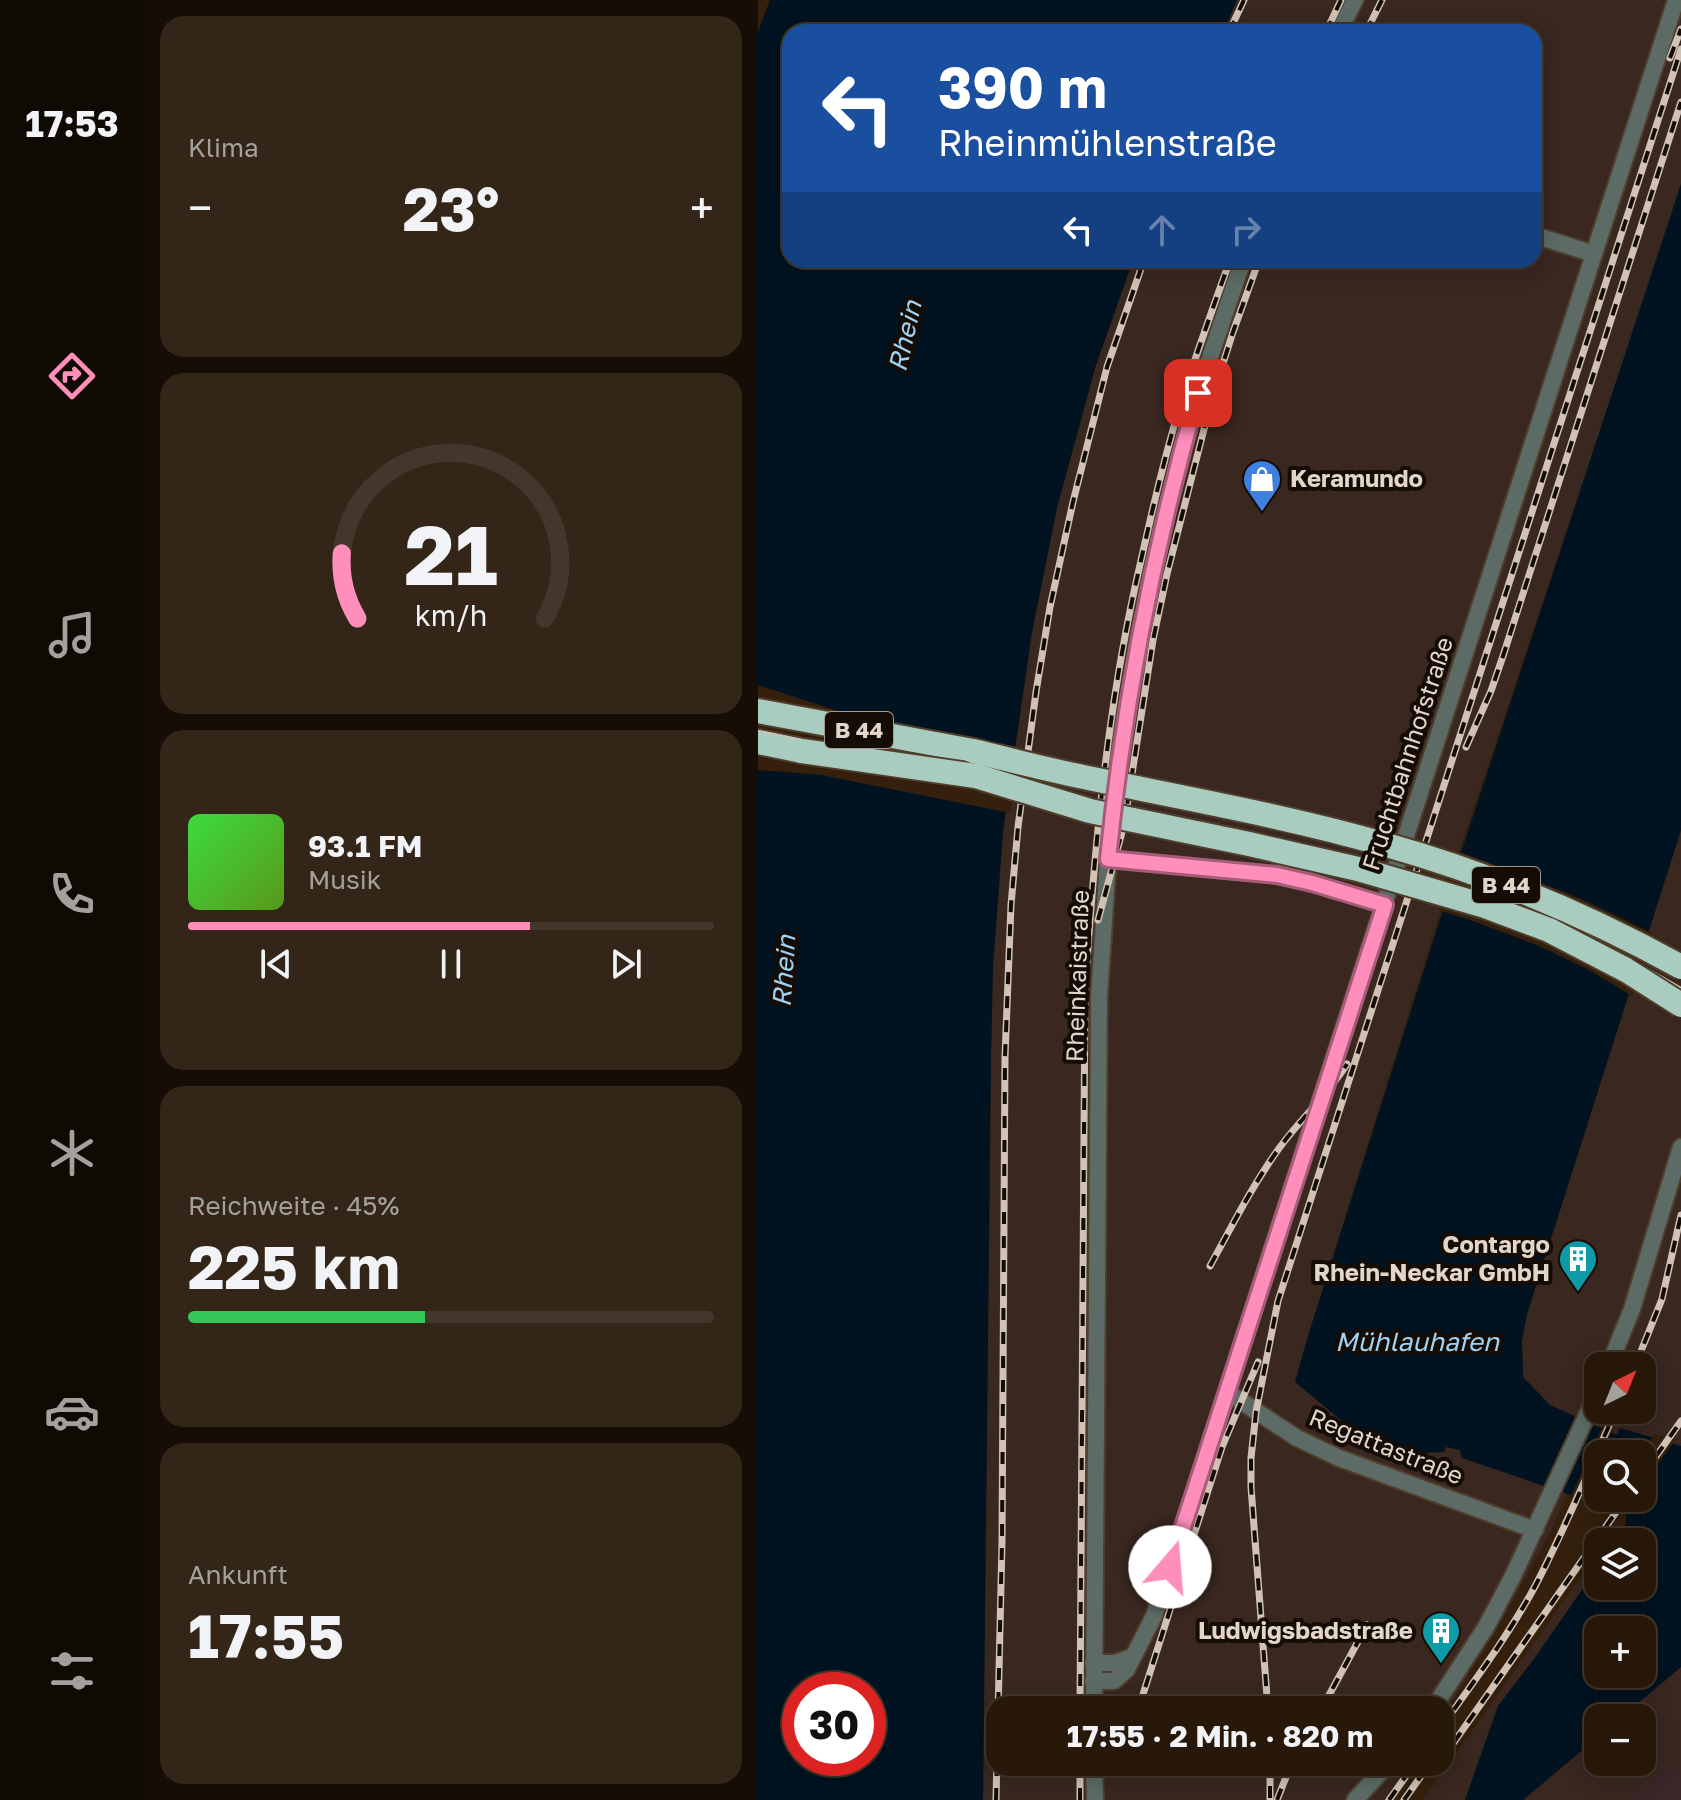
<!DOCTYPE html>
<html lang="de">
<meta charset="utf-8">
<style>
:root{--surface:#27180a;--page:#332518;--text:#f1f3f6;--muted:#a4a09c;--line:#43372b;--accent:#ff8eba}
body{margin:0;font-family:"Golos Text",sans-serif;background:var(--page);color:var(--text);height:100vh;display:flex;flex-direction:column;font-size:30px;white-space:nowrap}
*{box-sizing:border-box;margin:0}
p{font-size:26px;color:var(--muted)}
.icon{flex:none;width:44px;height:44px;fill:none;stroke:currentColor;stroke-width:2;stroke-linecap:round;stroke-linejoin:round}
.map{position:relative;flex:1;overflow:hidden}
.panel{display:flex;flex-direction:column;gap:16px;padding:16px;background:#150d06;width:614px}
.panel>*{flex:none}
.banner{position:absolute;left:24px;top:24px;width:760px;height:244px;border-radius:24px;box-shadow:0 4px 20px #0003,0 0 0 2px var(--line);background:#1a4fa0;color:#fff;overflow:hidden}
.needle{width:52px;rotate:43deg}
.buttons{position:absolute;left:826px;top:1352px;display:grid;gap:16px}
.buttons a{display:grid;place-items:center;width:72px;height:72px;border-radius:16px;background:var(--surface);box-shadow:0 4px 20px #0003,0 0 0 2px var(--line);font-size:40px}
.speed{position:absolute;left:24px;top:1672px;display:flex;gap:16px;font-size:40px;font-weight:700;text-align:center}
.speed>*{display:grid;place-content:center;width:104px;height:104px;border-radius:50%;background:var(--surface);box-shadow:0 4px 20px #0003,0 0 0 2px var(--line);line-height:1}
.speed .limit{border:12px solid #d22;background:#fff;color:#111}
.pin{position:absolute;display:grid;place-items:center;width:68px;height:68px;color:#fff;margin:-34px;border-radius:16px;box-shadow:0 4px 12px #0006}
.me{position:absolute;width:88px;margin:-44px;rotate:18deg;stroke-linejoin:round;filter:drop-shadow(0 0 6px #0008)}
.turn{display:flex;align-items:center;gap:28px;height:168px;padding:0 24px;font-size:36px}
.turn .icon{width:104px;height:104px;stroke-width:2.5}
.turn b{display:block;font-size:56px;line-height:68px}
.lanes{display:flex;align-items:center;height:76px;padding:0 24px;background:#0003;justify-content:center;gap:40px;direction:ltr}
.lanes .off{opacity:.35}
.big{font-size:60px;font-weight:700;line-height:1.1}
.panel .widget{flex:1;display:flex;flex-direction:column;justify-content:center;gap:12px;min-width:0;padding:0 28px;border-radius:24px;background:var(--page)}
.panel .dial{align-items:center;gap:0}
.dial svg{height:208px;overflow:visible;fill:none;stroke:var(--line);stroke-width:7;stroke-linecap:round;text-anchor:middle}
.dial text{fill:var(--text);stroke:none}
.song{display:flex;align-items:center;gap:24px}
.cover{width:96px;height:96px;border-radius:12px;background:linear-gradient(135deg,hsl(120 70% 55%),hsl(90 70% 35%))}
.played{height:8px;border-radius:4px;background:linear-gradient(90deg,var(--accent) 65%,var(--line) 65%)}
.keys{display:flex;justify-content:space-around;direction:ltr}
.heat{display:flex;justify-content:space-between;align-items:center;font-size:44px;direction:ltr}
.charge{height:12px;border-radius:6px;background:linear-gradient(90deg,#34c759 45%,var(--line) 0)}
.trip{position:absolute;left:228px;top:1696px;width:468px;height:80px;border-radius:24px;background:var(--surface);box-shadow:0 4px 20px #0003,0 0 0 2px var(--line);font-weight:700;line-height:80px;text-align:center}
main{display:flex;flex:1;min-height:0}
.tabs{display:flex;flex-direction:column;width:144px;justify-content:space-around;align-items:center;background:#100a04;color:var(--muted)}
.tabs .icon{width:56px;height:56px}
.tabs .current{color:var(--accent)}
.tabs b{font-size:36px;color:var(--text)}
.map>svg:first-child{display:block}
</style>
<main>
<nav class="tabs">
<b>17:53</b>
<svg class="icon current" aria-label="directions" viewBox="0 0 24 24"><path d="M12 3l9 9-9 9-9-9zM9 14v-3h6M13 9l2 2-2 2"/></svg>
<svg class="icon" aria-label="music" viewBox="0 0 24 24"><path d="M9 18V5l10-2v13"/><circle cx="6" cy="18" r="3"/><circle cx="16" cy="16" r="3"/></svg>
<svg class="icon" aria-label="phone" viewBox="0 0 24 24"><path d="M5 4h4l2 5-3 2q2 4 5 5l2-3 5 2v4C11 20 4 13 5 4z"/></svg>
<svg class="icon" aria-label="climate" viewBox="0 0 24 24"><path d="M12 3v18M4 7l16 10M4 17L20 7"/></svg>
<svg class="icon" aria-label="car" viewBox="0 0 24 24"><path d="M5 17H2v-5l4-1 3-4h7l3 4 3 1v5h-3M9 17h6M6 11h13"/><circle cx="7" cy="17" r="2"/><circle cx="17" cy="17" r="2"/></svg>
<svg class="icon" aria-label="filters" viewBox="0 0 24 24"><path d="M4 7h16M4 17h16"/><circle cx="9" cy="7" r="2"/><circle cx="15" cy="17" r="2"/></svg>
</nav>
<section class="panel">
<div class="widget"><p>Klima</p>
<div class="heat"><a>−</a><b class="big">23°</b><a>+</a></div>
</div>
<div class="widget dial"><svg viewBox="0 0 100 80">
<path d="M14 69A42 42 0 1 1 86 69"/>
<path d="M14 69A42 42 0 0 1 8 44" stroke="#ff8eba"/>
<text x="50" y="56" font-size="32" font-weight="700">21</text>
<text x="50" y="72" font-size="11">km/h</text>
</svg></div>
<div class="widget">
<div class="song"><i class="cover"></i><div><b>93.1 FM</b><p>Musik</p></div></div>
<div class="played"></div>
<div class="keys"><svg class="icon" aria-label="previous" viewBox="0 0 24 24"><path d="M18 5L8 12l10 7zM5 5v14"/></svg><svg class="icon" aria-label="pause" viewBox="0 0 24 24"><path d="M8 5v14M16 5v14"/></svg><svg class="icon" aria-label="next" viewBox="0 0 24 24"><path d="M6 5l10 7-10 7zM19 5v14"/></svg></div>
</div>
<div class="widget"><p>Reichweite · 45%</p><b class="big">225 km</b><div class="charge"></div></div>
<div class="widget"><p>Ankunft</p><b class="big">17:55</b></div>
</section>
<div class="map">
<svg width="923" height="1800" viewBox="0 0 923 1800">
<rect width="100%" height="100%" fill="#34200d"/>
<g fill="#392720" fill-rule="evenodd">
<path d="M479,0h444v184l-42,130 -181,541 -150,481 -13,45 149,71 1,-5 15,3 3,8 104,35 -14,34 -50,92 -63,103v-12h-440v52h414l-28,38h-403l8,-744 2,-90 10,-134 29,-200 25,-124 38,-140 38,-108h401v-228h-311z"/>
<path d="M923,830v616l-60,-17 -4,6 -67,-30 -27,-28 -1,-36 5,-27zM840,1366h44v44h-44z"/>
<path d="M840,1553v14l-64,92 -36,47 -33,94h-42z"/>
<path d="M923,1667v133h-158l75,-63v25h44v-44h-22z"/>
</g>
<path fill="#392629" d="M913,1765l10,12v23h-52z"/>
<g fill="#011320" fill-rule="evenodd">
<path d="M12,0h467l-14,32h-433v228h343l-38,108 -38,140 -25,124 -29,200 -10,134 -2,90 -8,744h-225v-1768zM42,1690h68v68h-68z"/>
<path d="M923,184v646l-154,484 -5,27 1,36 27,28 67,30 3,-7 61,18v221l-61,51h-22v19l-75,63h-58l33,-94 36,-47 64,-92v19h44v-44h-28l12,-18v-10l-164,-56 -2,-8 -14,-3 -2,5 -43,2 -20,-4 -15,-9 -71,-59 13,-46 152,-480zM840,1454h44v44h-44zM840,1630h44v44h-44z"/>
</g>
<g fill="#34200d">
<path d="M0,685l77,25 184,38 -9,65 -189,-38 -63,-5z"/>
<path d="M699,851l63,23 66,27 66,32 -20,63 -45,-27 -50,-24 -64,-24 -35,-11z"/>
<path d="M845,1425l10,4 -11,25h-4v8l-18,40 -10,-4z"/>
<path d="M897,1434l20,6 -33,47v-33h-2z"/>
</g>
<g fill="none" stroke-linecap="round" stroke-linejoin="round">
<g stroke="#503d2b" stroke-width="20">
<g id="minor">
<path d="M581,32l16,-32"/>
<path d="M776,235l60,19"/>
<path d="M350,859l169,16 35,8 73,22"/>
<path d="M851,1366l23,-57 49,-162"/>
<path d="M469,1392l70,46 42,20 196,72"/>
<path d="M335,1663h22l17,-6"/>
<path d="M335,1681h21l13,-12 27,-53 522,-1616"/>
<path d="M336,1710l5,-712 9,-139 9,-91 22,-131 17,-84 42,-160 45,-133"/>
<path d="M674,1710l54,-83 28,-53 84,-183"/>
<path d="M336,1762l1,38"/>
<path d="M597,1800l35,-38"/>
</g>
</g>
<g stroke="#503d2b" stroke-width="28">
<g id="highway">
<path d="M0,711l215,40"/>
<path d="M0,742l44,9"/>
</g>
</g>
<use href="#minor" stroke="#5c6b65" stroke-width="16"/>
<use href="#highway" stroke="#a8cdc0" stroke-width="24"/>
<path stroke="#d0c3b6" stroke-width="2" d="M0,731c113,23 225,47 338,69 201,40 407,80 585,188"/>
<g stroke="#d0c3b6" stroke-width="7">
<g id="rail">
<path d="M471,32l15,-32"/>
<path d="M568,32l15,-32"/>
<path d="M608,32l16,-32"/>
<path d="M912,58l11,-29"/>
<path d="M708,747l25,-56 12,-35 178,-554"/>
<path d="M340,920l26,-95 29,-185 14,-66 45,-176 21,-66 26,-72"/>
<path d="M452,1266c22,-40 43,-82 70,-119 22,-30 47,-51 67,-83"/>
<path d="M877,1366l27,-67 19,-84"/>
<path d="M884,1476l39,-55"/>
<path d="M322,1710l5,-720c9,-135 21,-270 50,-403 15,-67 30,-135 51,-201 14,-42 29,-84 44,-126"/>
<path d="M380,1710l84,-263 36,-85"/>
<path d="M510,1710l-17,-223v-29l5,-46 22,-111 403,-1252"/>
<path d="M563,1710l46,-85"/>
<path d="M682,1729c32,-45 66,-90 93,-139 31,-58 56,-120 83,-180"/>
<path d="M512,1762v38"/>
<path d="M682,1762l186,-264"/>
<path d="M363,1763v-1"/>
<path d="M238,1800l6,-258 3,-485 6,-152 7,-78 18,-135 14,-85 23,-105 34,-135 37,-107"/>
<path d="M322,1800v-38"/>
<path d="M519,1800l15,-38"/>
<path d="M631,1800l27,-38"/>
<path d="M646,1800l27,-38"/>
</g>
</g>
<use href="#rail" stroke="#150c05" stroke-width="4" stroke-dasharray="12" stroke-linecap="butt"/>
<g stroke="#503d2b" stroke-width="28" stroke-linecap="butt">
<g id="highway-bridge">
<path d="M44,751l174,25 114,35 159,33 109,25 127,37 64,24 77,40 55,35"/>
<path d="M215,751c42,10 83,21 125,29 95,20 191,37 285,64 104,29 204,71 298,123"/>
</g>
</g>
<use href="#highway-bridge" stroke="#a8cdc0" stroke-width="24"/>
</g>
<g fill="none" stroke-linecap="round" stroke-linejoin="round">
<g stroke="#a65c79" stroke-width="20">
<path id="route" d="M412,1567l215,-662 -73,-22 -35,-8 -169,-16c16,-158 46,-313 90,-466"/>
</g>
<use href="#route" stroke="#ff8eba" stroke-width="14"/>
</g>
<defs>
<g id="shop-pin" transform="scale(2)"><path d="M0 17L-7.5 6A9.5 9.5 0 1 1 7.5 6Z" fill="#3f7fe0" stroke="#150c05"/><path d="M-5-2.5h2.3a2.7 3.5 0 0 1 5.4 0H5L5.5 6h-11ZM-1.5-2.5h3a1.5 2.3 0 0 0-3 0Z" fill="#fff"/></g>
<g id="building-pin" transform="scale(2)"><path d="M0 17L-7.5 6A9.5 9.5 0 1 1 7.5 6Z" fill="#0f9aa8" stroke="#150c05"/><path d="M-4-6H4V6H1V3H-1V6H-4ZM-2.5-4.3h1.7v1.8h-1.7ZM.8-4.3h1.7v1.8H.8ZM-2.5-1h1.7V.8h-1.7ZM.8-1h1.7V.8H.8Z" fill="#fff"/></g>
</defs>
<g fill-rule="evenodd">
<use href="#shop-pin" x="504" y="479"/>
<use href="#building-pin" x="820" y="1259"/>
<use href="#building-pin" x="683" y="1631"/>
</g>
<g text-anchor="middle" stroke-width="8" stroke-linejoin="round" paint-order="stroke">
<g fill="#150c05" stroke="#a4998e" stroke-width="2">
<rect x="67" y="712" width="68" height="36" rx="6"/>
<rect x="714" y="867" width="68" height="36" rx="6"/>
</g>
<g font-size="22" font-weight="bold" fill="#e2d5c9">
<text x="101" y="738">B 44</text>
<text x="748" y="893">B 44</text>
</g>
<g font-size="24" font-weight="bold" fill="#e2d5c9" stroke="#150c05" text-anchor="end">
<text x="532" y="487" text-anchor="start">Keramundo</text>
<text x="792" y="1253">Contargo<tspan x="792" dy="28">Rhein-Neckar GmbH</tspan></text>
<text x="655" y="1639">Ludwigsbadstraße</text>
</g>
<g font-size="24" fill="#e2d5c9" stroke="#150c05">
<text transform="translate(650 754) rotate(-72)" y="8">Fruchtbahnhofstraße</text>
<text transform="translate(320 976) rotate(-88)" y="8">Rheinkaistraße</text>
<text transform="translate(628 1447) rotate(22)" y="8">Regattastraße</text>
</g>
<g font-size="26" font-style="italic" fill="#9dd2f5" stroke="#150c05">
<text transform="translate(147 336) rotate(-77)" y="9">Rhein</text>
<text transform="translate(26 971) rotate(-86)" y="9">Rhein</text>
<text x="659" y="1351">Mühlauhafen</text>
</g>
</g>
</svg>
<div class="buttons">
<a><svg class="needle" viewBox="-14 -14 28 28"><path d="M0-13l5 13h-10z" fill="#e53935"/><path d="M0 13l5-13h-10z" fill="#a4a09c"/></svg></a>
<a><svg class="icon" aria-label="search" viewBox="0 0 24 24"><circle cx="10" cy="10" r="6"/><path d="M15 15l6 6"/></svg></a>
<a><svg class="icon" aria-label="layers" viewBox="0 0 24 24"><path d="M12 4l9 5-9 5-9-5zM3 14l9 5 9-5"/></svg></a>
<a>+</a>
<a>−</a>
</div>
<div class="speed"><div class="limit">30</div></div>
<div class="pin" style="left:440px;top:393px;background:#d93025"><svg class="icon" aria-label="arrive" viewBox="0 0 24 24"><path d="M6 21V4h12l-3 4 3 4H6"/></svg></div>
<svg class="me" style="left:412px;top:1567px" viewBox="-20 -20 40 40"><circle r="19" fill="#fff"/><path d="M0-13L10 11 0 6-10 11z" fill="#ff8eba"/></svg>
<div class="trip">17:55 · 2 Min. · 820 m</div>
<div class="banner">
<div class="turn"><svg class="icon" aria-label="left" viewBox="0 0 24 24"><path d="M17 20v-9H6M10 6l-5 5 5 5"/></svg><div><b>390 m</b>Rheinmühlenstraße</div></div>
<div class="lanes"><svg class="icon" aria-label="left" viewBox="0 0 24 24"><path d="M17 20v-9H6M10 6l-5 5 5 5"/></svg><svg class="icon off" aria-label="ahead" viewBox="0 0 24 24"><path d="M12 20V5M6 11l6-6 6 6"/></svg><svg class="icon off" aria-label="right" viewBox="0 0 24 24"><path d="M7 20v-9h11M14 6l5 5-5 5"/></svg></div>
</div>
</div>
</main>
